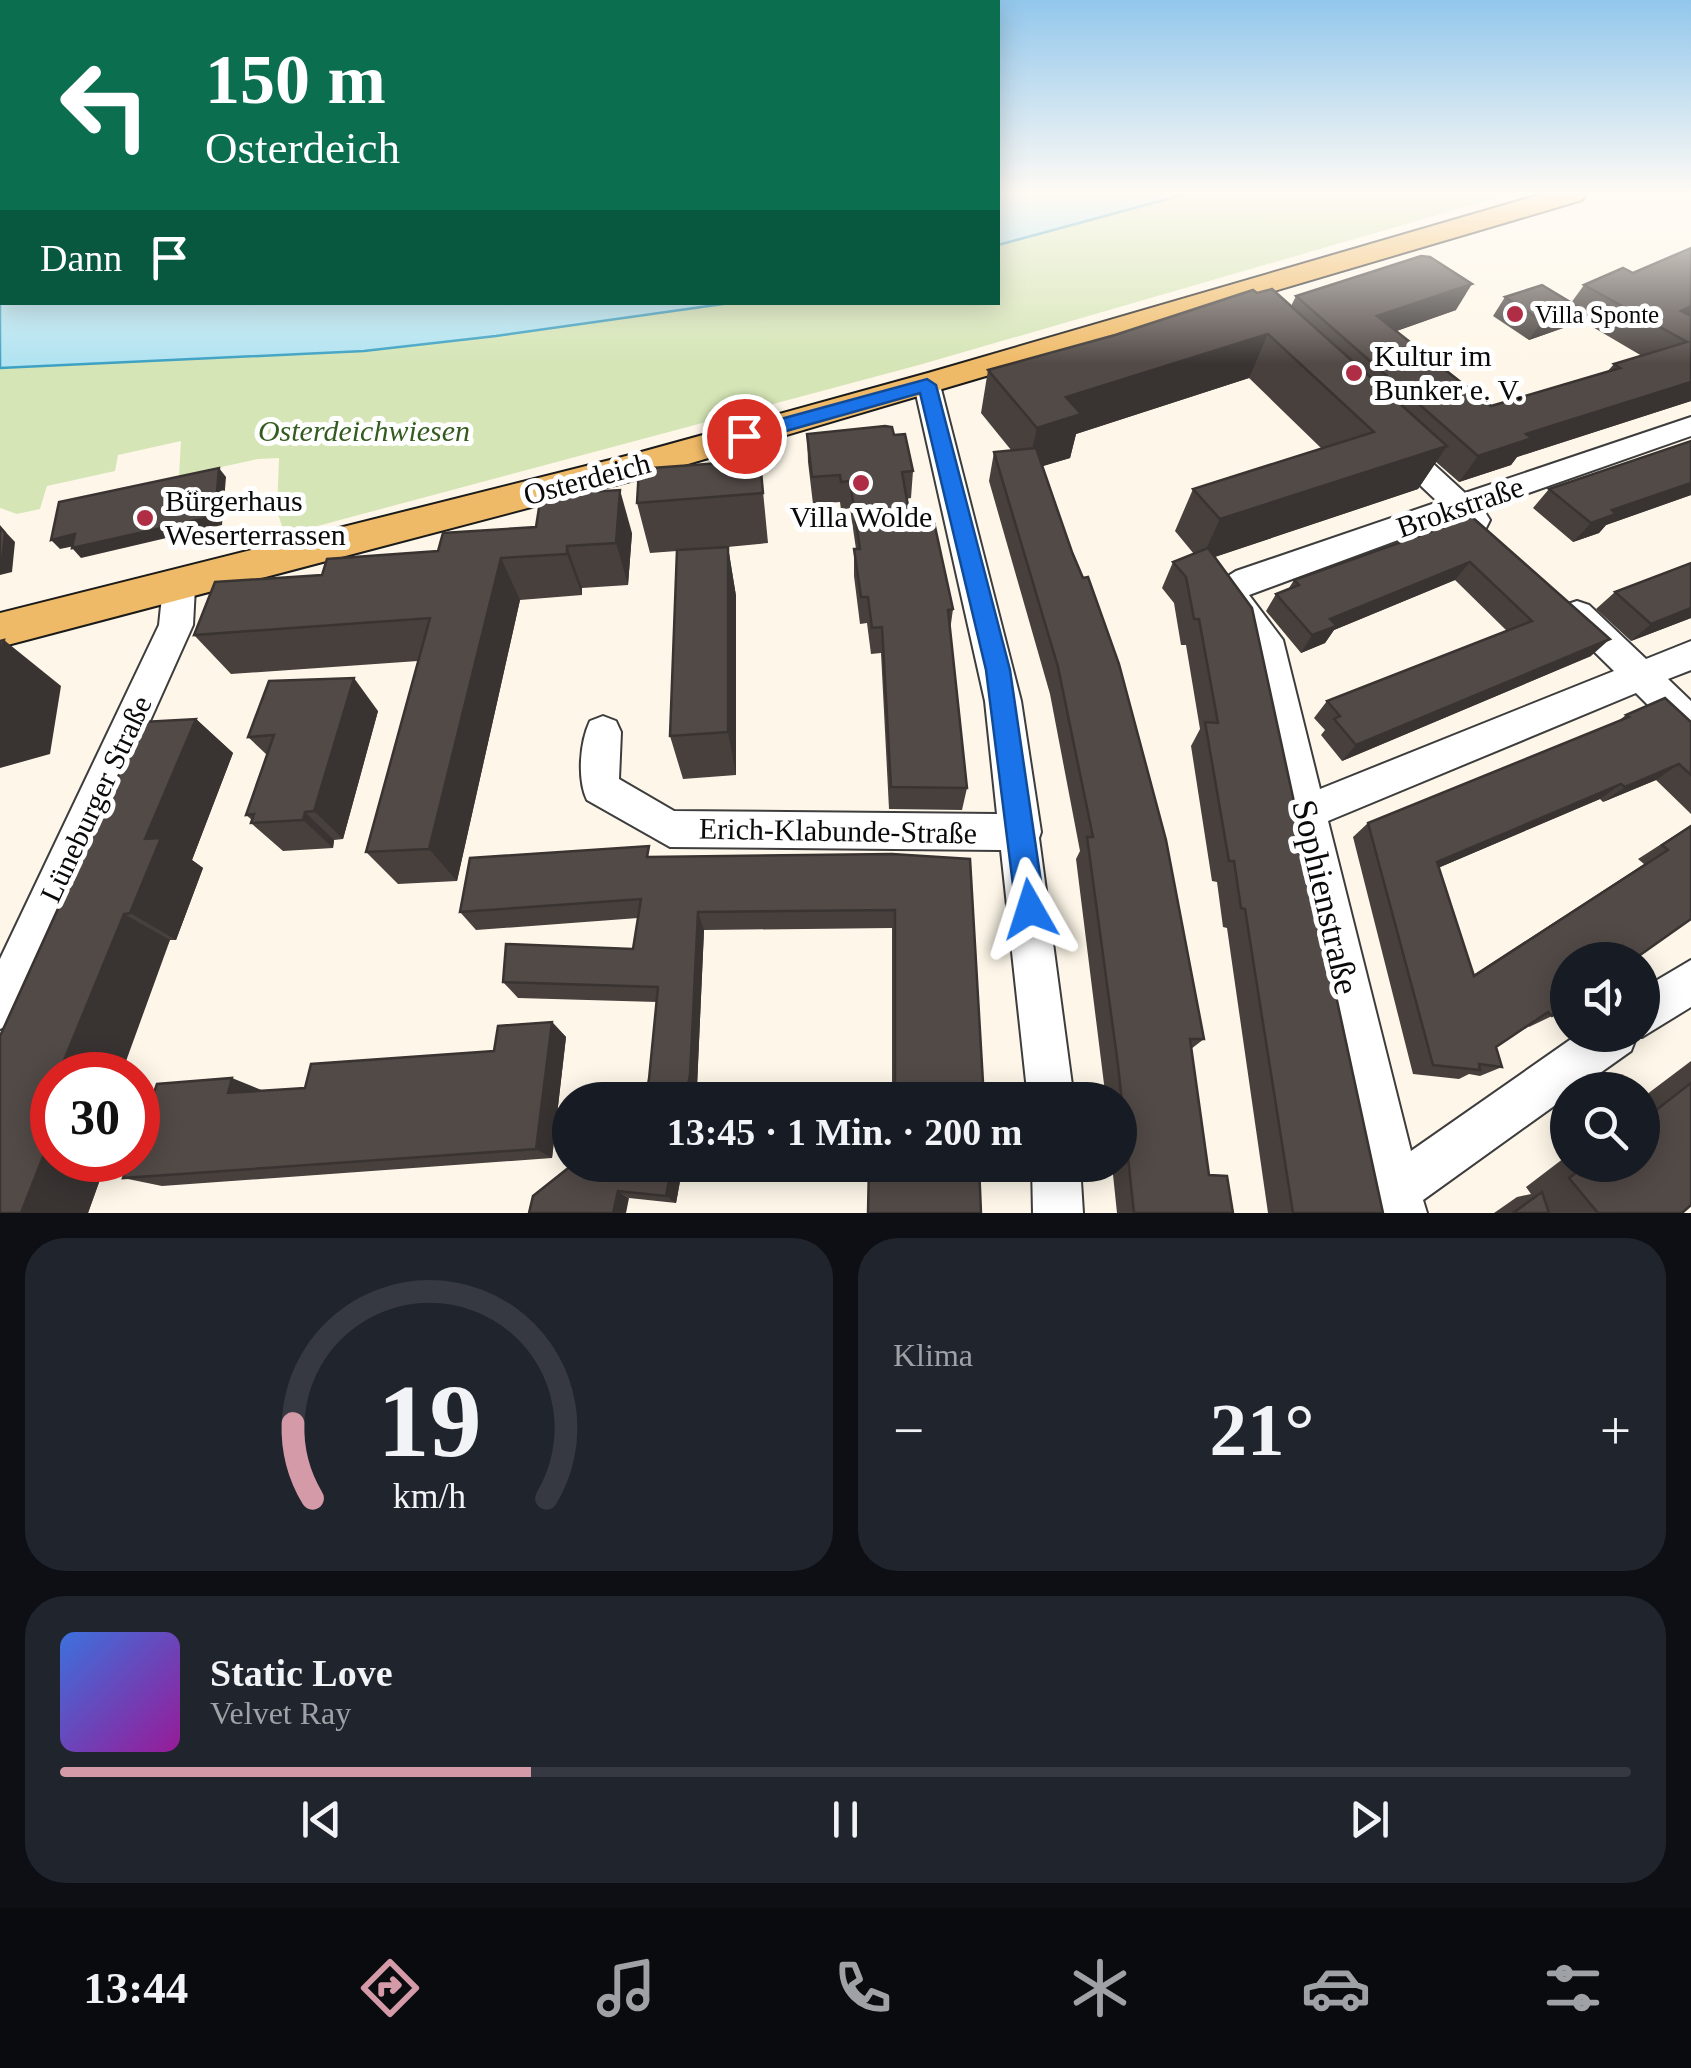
<!DOCTYPE html>
<html lang="de">
<meta charset="utf-8">
<style>
:root{--surface:#171b24;--page:#20242c;--text:#f1f3f6;--muted:#9ea1a6;--line:#363941;--accent:#d49aa7}
body{margin:0;font-family:Georgia,serif;background:var(--page);color:var(--text);height:100vh;display:flex;flex-direction:column;font-size:38px;white-space:nowrap}
*{box-sizing:border-box;margin:0}
p{font-size:32px;color:var(--muted)}
.icon{flex:none;width:55px;height:55px;fill:none;stroke:currentColor;stroke-width:2;stroke-linecap:round;stroke-linejoin:round}
.map{position:relative;height:1213px;overflow:hidden}
.sheet{display:flex;flex-direction:column;gap:25px;padding:25px;background:#0d0f14;flex:1}
.sheet>*{flex:none}
.banner{position:absolute;left:0px;top:0px;width:1000px;height:305px;box-shadow:0 5px 25px #0003;background:#0b6e4f;color:#fff;overflow:hidden}
.fabs{position:absolute;left:1550px;top:942px;display:grid;gap:20px}
.fabs a{display:grid;place-items:center;width:110px;height:110px;border-radius:50%;background:var(--surface);box-shadow:0 5px 25px #0003;font-size:50px}
.speed{position:absolute;left:30px;top:1052px;display:flex;gap:20px;font-size:50px;font-weight:700;text-align:center}
.speed>*{display:grid;place-content:center;width:130px;height:130px;border-radius:50%;background:var(--surface);box-shadow:0 5px 25px #0003;line-height:1}
.speed .limit{border:15px solid #d22;background:#fff;color:#111}
.pin{position:absolute;display:grid;place-items:center;width:85px;height:85px;color:#fff;margin:-42px;border:5px solid #fff;border-radius:50%;box-shadow:0 2px 10px #0007}
.me{position:absolute;width:110px;margin:-55px;rotate:354deg;stroke-linejoin:round;filter:drop-shadow(0 0 8px #0008)}
.turn{display:flex;align-items:center;gap:35px;height:210px;padding:0 40px;font-size:45px}
.turn .icon{width:130px;height:130px;stroke-width:2.5}
.turn b{display:block;font-size:70px;line-height:85px}
.then{display:flex;align-items:center;height:95px;padding:0 40px;background:#0003;gap:20px;font-size:38px}
.big{font-size:75px;font-weight:700;line-height:1.1}
.sheet .tile{flex:1;display:flex;flex-direction:column;justify-content:center;gap:15px;min-width:0;padding:0 35px;border-radius:40px;background:var(--page)}
.sheet .dial{align-items:center;gap:0}
.dial svg{height:260px;overflow:visible;fill:none;stroke:var(--line);stroke-width:7;stroke-linecap:round;text-anchor:middle}
.dial text{fill:var(--text);stroke:none}
.song{display:flex;align-items:center;gap:30px}
.cover{width:120px;height:120px;border-radius:15px;background:linear-gradient(135deg,hsl(220 70% 55%),hsl(300 70% 35%))}
.played{height:10px;border-radius:5px;background:linear-gradient(90deg,var(--accent) 30%,var(--line) 30%)}
.keys{display:flex;justify-content:space-around;direction:ltr}
.heat{display:flex;justify-content:space-between;align-items:center;font-size:55px;direction:ltr}
.sheet .tiles{flex:1;display:grid;gap:25px;grid-template-columns:1fr 1fr}
.tile:last-child{grid-column:span 2}
.trip{position:absolute;left:552px;top:1082px;width:585px;height:100px;border-radius:50px;background:var(--surface);box-shadow:0 5px 25px #0003;font-weight:700;line-height:100px;text-align:center}
.dock{display:flex;height:160px;justify-content:space-around;align-items:center;background:#090b0e;color:var(--muted)}
.dock .icon{width:70px;height:70px}
.dock .selected{color:var(--accent)}
.dock b{font-size:45px;color:var(--text)}
.map>svg:first-child{display:block}
</style>
<div class="map">
<svg width="1691" height="1213" viewBox="0 0 1691 1213">
<rect width="100%" height="100%" fill="#fef7e9"/>
<path fill="#d5e5b6" d="M1186,194h324l-591,171 -609,163 -27,1 -6,-18 2,-53 -21,1 -79,17 2,-35 -63,14 -3,16 -68,15 -7,23 -23,5 -17,-6v-140l364,-17 132,-15 234,-33 268,-1v-57z"/>
<g fill="#b1e3f1" stroke="#3da1c3" stroke-width="2.5">
<path d="M0,194l2,108 728,1 -234,33 -132,15 -364,17z"/>
<path d="M998,194h188l-188,51z"/>
</g>
<g fill="none" stroke-linecap="round" stroke-linejoin="round">
<g stroke="#3d3d3d" stroke-width="4">
<g id="minor">
<path d="M927,377l13,8 81,316 20,131 -2,6 35,262h-46l-27,-250 -331,-3 -83,-47c-10,-21 -7,-58 3,-79l13,-5 13,5 5,11 -2,47 55,32 323,3 -12,-113 -71,-316z"/>
<path d="M1691,417v19l-208,73 7,11 -4,8 -11,3 -20,-12 -206,76 34,45 37,149 294,-118 -49,-48 -4,-9 4,-9 12,-4 12,4 57,54 45,-18v29l-23,9 23,22v38l-13,-4 -42,-42 -308,128 83,330 166,-116h60l-6,16 -55,39h-8v6l-145,104 4,13h-50l-127,-568 -24,-31 -11,-24 5,-9 16,-10 202,-69 -54,-51 -4,-7 4,-7h20l61,56z"/>
<path d="M179,575l11,3 5,9 -2,38 -178,397 -15,7v-70l159,-334 4,-38 5,-9z"/>
<path d="M1691,960v47l-49,30 -4,-2h4v-46z"/>
<path d="M1032,1165h48l3,48h-50z"/>
</g>
</g>
<g stroke="#1b1b1b" stroke-width="4">
<path id="major" d="M1542,194h44l-4,6 -948,280 -634,167v-34l634,-159 294,-81z"/>
</g>
<use href="#minor" fill="#fff" fill-rule="evenodd"/>
<use href="#major" fill="#efba67" fill-rule="evenodd"/>
</g>
<g fill="#47403d">
<path d="M1691,248v153l-174,56 -6,8 -52,17 -23,-20 -18,27 -204,68 169,656h-115l-41,-285 -4,-1 -6,-45 -5,-1 -21,-135 9,-17 -14,-84h-5l-7,-42 -12,-15 11,-26 21,-8 -19,-23 18,-42 128,-41 -72,-70 -173,56 -6,24 -28,8 162,573 -13,10 18,126 24,38h-116l-5,-48h8v-65h-14l-30,-241 4,-8 -30,-157 -61,-213 5,-29 17,-2 -30,-37 7,-43 127,-35 142,-42 34,13 5,-10 160,14 -60,21 95,75 116,-34 7,-8 28,-8 -68,-40 -8,11 -37,13 -36,-24 12,-19 66,6 13,-18 49,-12z"/>
<path d="M807,434l87,1 19,36 -2,27 -5,1 4,18 43,92 -3,22 17,157 -5,22 -73,-1 -8,-156 -10,1 -4,-31 -7,1 -6,-48v-27h2l-6,-41 -9,2 -1,-8 -27,2 -5,-42z"/>
<path d="M1691,441v54l-85,30 -7,8 -26,9 -40,-34 16,-19z"/>
<path d="M760,460l8,83 -51,5 11,-1 8,49v179l-53,4 -13,-43 7,-185 -27,2 -13,-50z"/>
<path d="M1472,517l119,139 -249,105 -21,-26 4,-5 -11,-12 13,-17 180,-70 -52,-51 -121,50 -9,13 -24,10 -35,-42 10,-17 13,-6 5,-8z"/>
<path d="M632,533l-4,52 -46,3v7l-62,5 -63,281 -59,3 -32,-32 52,-191 -187,13 -37,-39 128,-60 116,-24z"/>
<path d="M1615,592l76,26 -60,23 -35,-32z"/>
<path d="M378,711l-35,128 -9,1 -1,8 -50,3 -32,-28 1,-3 -6,-5 21,-60 -19,-18z"/>
<path d="M1626,715l65,7v92l-35,-34 -53,22 -3,-3 -162,69 35,107 171,-111 -6,-5 53,-34v94l-139,97 -23,11 -1,-2 -32,22 6,20 -22,9 -11,-2 -10,5 -46,-5 -60,-237 15,-14 249,-101z"/>
<path d="M196,719l37,34 -41,107 11,8 -27,72h-6l-118,220h55l-19,53h-88z"/>
<path d="M892,854l92,246h-92v-172l-188,2 -7,157 -2,13h-50l4,-21 8,-77 -139,-4 -15,-16 130,-33 5,-31 -162,12 -16,-18 193,-55z"/>
<path d="M552,1022l14,15 -14,121 -390,28 -39,-8 141,-87 41,-3 189,-37z"/>
<path d="M1691,1061v144l-9,8h-188l23,-16 14,-3 -5,-7 42,-32v10h74v-67z"/>
<path d="M572,1165h111l-7,38 -47,-5z"/>
</g>
<g fill="#393432">
<path d="M1472,284l-16,26 -93,33 14,-27z"/>
<path d="M1691,306v16l-10,-11z"/>
<path d="M1580,308l-14,19 -37,13 13,-19z"/>
<path d="M1268,334l-19,44 -173,56 -6,24 -43,13 10,-43 29,-31z"/>
<path d="M1691,382v19l-174,56 -6,8 -52,17 19,-26 48,-22z"/>
<path d="M1447,446l-29,43 -218,73 20,-43z"/>
<path d="M219,468l7,9 -4,48 -141,33 -9,-10z"/>
<path d="M1691,483v12l-85,30 -7,8 -26,9 18,-19 21,-13z"/>
<path d="M620,490l12,43 -4,52 -12,-42z"/>
<path d="M0,526l15,16 -3,30 -12,3z"/>
<path d="M75,534l9,10 -24,5 -9,-9z"/>
<path d="M567,546l15,42v7l-15,-41z"/>
<path d="M728,547l8,49v179l-8,-43z"/>
<path d="M501,558l19,42 -63,281 -28,-32z"/>
<path d="M1470,562l-15,18 -121,50 -9,13 -24,10 11,-18 18,-16z"/>
<path d="M1691,608v10l-60,23 20,-17z"/>
<path d="M1610,639l-19,17 -249,105 14,-16z"/>
<path d="M4,640l57,46 -11,68 -50,14v-109z"/>
<path d="M354,678l24,33 -35,128 -29,-28z"/>
<path d="M196,719l37,34 -41,107 11,8 -27,72 -46,-27 15,-74z"/>
<path d="M1679,764l-23,16 -53,22 22,-15z"/>
<path d="M1621,784l-21,15 -181,77 18,-14z"/>
<path d="M305,812l29,28 -1,8 -30,-28z"/>
<path d="M698,912l6,18 -7,157 -2,13h-10z"/>
<path d="M124,914l46,26 -49,135h-63z"/>
<path d="M552,1022l14,15 -14,121 -16,-9z"/>
<path d="M232,1078l32,13 -36,2z"/>
<path d="M52,1134v26h55l-19,53h-67z"/>
<path d="M672,1165h11l-7,38 -10,-7z"/>
<path d="M618,1191l11,7 -3,15h-13z"/>
</g>
<g fill="#524a47" stroke="#393432" stroke-width="2.5">
<path d="M1691,248v58l-10,5 10,5v66l-165,52 6,4 -54,18 -182,-160 125,-40 9,1 42,27 -95,32 114,90 129,-38 -6,-4 73,-22 -103,-57 39,-17 10,5z"/>
<path d="M1542,285l38,23 -38,13 -37,-24z"/>
<path d="M1272,289l175,157 -227,73 -27,-30 181,-57 -106,-98 -202,63 15,17 -44,14 -49,-58 127,-35 138,-45 4,3z"/>
<path d="M885,426l7,1 2,8 11,-1 8,37 -11,1 8,45 18,-1 1,6h5l19,87 -5,1 19,178 -76,-1 -9,-160 -10,1 -4,-31h-7l-7,-48h6l-10,-68 -9,1 -1,-7 -28,2 -5,-43z"/>
<path d="M1691,441v42l-79,27 4,4 -25,9 -42,-34z"/>
<path d="M1036,448l36,104 11,26 5,-1 31,87 47,176 38,199h-14l19,136 18,1 6,37h-99l-16,-148 -31,-228h6l-35,-170 -64,-215z"/>
<path d="M760,460l3,33 -126,10 2,-34z"/>
<path d="M219,468l-4,48 -143,32 3,-14 -24,6 8,-38z"/>
<path d="M620,490l-4,53 -49,3v8l-66,4 -72,291 -63,3 64,-234 -236,17 21,-53 107,-7 5,-16 111,-8 5,-18 93,-6 5,-32z"/>
<path d="M1472,517l138,122 -254,106 -22,-26 6,-3 -13,-15 205,-80 -62,-59 -140,57 7,7 -25,9 -36,-41 23,-9 -5,-5z"/>
<path d="M0,527l5,6 -3,30h-2z"/>
<path d="M728,547v185l-58,4 7,-186z"/>
<path d="M1208,548l44,60 131,605h-90l-48,-304 -4,-1 -7,-47h-5l-24,-139 13,1 -19,-104h-5l-8,-42 -13,-15z"/>
<path d="M1691,563v45l-40,16 -36,-32z"/>
<path d="M4,640l-4,19v-18z"/>
<path d="M354,678l-40,133 -9,1 -2,8 -52,3 3,-9 -8,1 28,-80 -26,2 21,-56z"/>
<path d="M1665,698l26,24v53l-12,-11 -54,23 -4,-3 -184,78 37,114 194,-126 -6,-5 29,-19v93l-58,41h-65v46l-16,10 -4,-4 -52,35 6,20 -23,-3 1,6 -47,-5 -65,-242 261,-106 -3,-2z"/>
<path d="M196,719l-51,120 16,-1 -31,75 -6,1 -66,161h-6v14l-3,9h3v36l-31,79h-21v-177l143,-314z"/>
<path d="M649,846l-2,11 245,-3 78,5 14,241h-89v-190l-197,2 -8,163 -5,25h-40l4,-21 9,-92 -155,-5 3,-38 127,5 8,-50 -181,13 10,-54z"/>
<path d="M552,1022l-16,127 -413,29 6,-18h9v-22l19,-54 75,-6 -4,15 77,-5 6,-24 183,-13 4,-25z"/>
<path d="M1691,1083v122l-9,8h-84l-29,-35 17,-13h56v-44z"/>
<path d="M572,1165h100l-6,31 -48,-5 -5,22h-84l4,-17z"/>
<path d="M869,1165h110l2,48h-113z"/>
<path d="M1542,1192l7,21h-36z"/>
</g>
<linearGradient id="sky" x2="0" y2="1"><stop stop-color="#92c7ec"/><stop offset="0.53" stop-color="#fffbf5"/><stop offset="1" stop-color="#fffbf5" stop-opacity="0"/></linearGradient>
<rect width="1691" height="364" fill="url(#sky)"/>
<path fill="#1a73e8" stroke="#114b97" stroke-width="2.5" d="M927,379l9,6 74,285 35,239 -5,10 -10,4 -10,-4 -4,-10 -30,-239 -66,-277 -176,50 -10,-7 3,-5z"/>
<g fill="#b02d46" stroke="#fff" stroke-width="4">
<circle cx="1515" cy="314" r="10"/>
<circle cx="1354" cy="373" r="10"/>
<circle cx="861" cy="483" r="10"/>
<circle cx="145" cy="518" r="10"/>
</g>
<g text-anchor="middle" stroke-width="10" stroke-linejoin="round" paint-order="stroke">
<g font-size="25" fill="#0a0a0a" stroke="#fff" text-anchor="start">
<text x="1535" y="323">Villa Sponte</text>
</g>
<g font-size="30" fill="#0a0a0a" stroke="#fff" text-anchor="start">
<text x="1374" y="366">Kultur im<tspan x="1374" dy="34">Bunker e. V.</tspan></text>
<text x="165" y="511">Bürgerhaus<tspan x="165" dy="34">Weserterrassen</tspan></text>
<text x="861" y="527" text-anchor="middle">Villa Wolde</text>
</g>
<g font-size="30" font-style="italic" fill="#355c20" stroke="#fff">
<text x="364" y="441">Osterdeichwiesen</text>
</g>
<g font-size="30" fill="#0a0a0a" stroke="#fff">
<text transform="translate(587 479) rotate(-15)" y="10">Osterdeich</text>
<text transform="translate(1460 507) rotate(-19)" y="10">Brokstraße</text>
<text transform="translate(96 799) rotate(-65)" y="10">Lüneburger Straße</text>
<text transform="translate(838 831) rotate(1)" y="10">Erich-Klabunde-Straße</text>
</g>
<g font-size="35" fill="#0a0a0a" stroke="#fff">
<text transform="translate(1326 897) rotate(77)" y="12">Sophienstraße</text>
</g>
</g>
</svg>
<div class="fabs">
<a><svg class="icon" aria-label="sound" viewBox="0 0 24 24"><path d="M4 9h4l5-4v14l-5-4H4zM17 9q2 3 0 6"/></svg></a>
<a><svg class="icon" aria-label="search" viewBox="0 0 24 24"><circle cx="10" cy="10" r="6"/><path d="M15 15l6 6"/></svg></a>
</div>
<div class="speed"><div class="limit">30</div></div>
<div class="pin" style="left:744px;top:436px;background:#d93025"><svg class="icon" aria-label="arrive" viewBox="0 0 24 24"><path d="M6 21V4h12l-3 4 3 4H6"/></svg></div>
<svg class="me" style="left:1030px;top:909px" viewBox="-20 -20 40 40"><path d="M0-17L14 15 0 8-14 15z" fill="#1a73e8" stroke="#fff" stroke-width="4"/></svg>
<div class="trip">13:45 · 1 Min. · 200 m</div>
<div class="banner">
<div class="turn"><svg class="icon" aria-label="left" viewBox="0 0 24 24"><path d="M17 20v-9H6M10 6l-5 5 5 5"/></svg><div><b>150 m</b>Osterdeich</div></div>
<div class="then">Dann<svg class="icon" aria-label="arrive" viewBox="0 0 24 24"><path d="M6 21V4h12l-3 4 3 4H6"/></svg></div>
</div>
</div>
<section class="sheet">
<div class="tiles">
<div class="tile dial"><svg viewBox="0 0 100 80">
<path d="M14 69A42 42 0 1 1 86 69"/>
<path d="M14 69A42 42 0 0 1 8 46" stroke="#d49aa7"/>
<text x="50" y="56" font-size="32" font-weight="700">19</text>
<text x="50" y="72" font-size="11">km/h</text>
</svg></div>
<div class="tile"><p>Klima</p>
<div class="heat"><a>−</a><b class="big">21°</b><a>+</a></div>
</div>
<div class="tile">
<div class="song"><i class="cover"></i><div><b>Static Love</b><p>Velvet Ray</p></div></div>
<div class="played"></div>
<div class="keys"><svg class="icon" aria-label="previous" viewBox="0 0 24 24"><path d="M18 5L8 12l10 7zM5 5v14"/></svg><svg class="icon" aria-label="pause" viewBox="0 0 24 24"><path d="M8 5v14M16 5v14"/></svg><svg class="icon" aria-label="next" viewBox="0 0 24 24"><path d="M6 5l10 7-10 7zM19 5v14"/></svg></div>
</div>
</div>
</section>
<nav class="dock">
<b>13:44</b>
<svg class="icon selected" aria-label="directions" viewBox="0 0 24 24"><path d="M12 3l9 9-9 9-9-9zM9 14v-3h6M13 9l2 2-2 2"/></svg>
<svg class="icon" aria-label="music" viewBox="0 0 24 24"><path d="M9 18V5l10-2v13"/><circle cx="6" cy="18" r="3"/><circle cx="16" cy="16" r="3"/></svg>
<svg class="icon" aria-label="phone" viewBox="0 0 24 24"><path d="M5 4h4l2 5-3 2q2 4 5 5l2-3 5 2v4C11 20 4 13 5 4z"/></svg>
<svg class="icon" aria-label="climate" viewBox="0 0 24 24"><path d="M12 3v18M4 7l16 10M4 17L20 7"/></svg>
<svg class="icon" aria-label="car" viewBox="0 0 24 24"><path d="M5 17H2v-5l4-1 3-4h7l3 4 3 1v5h-3M9 17h6M6 11h13"/><circle cx="7" cy="17" r="2"/><circle cx="17" cy="17" r="2"/></svg>
<svg class="icon" aria-label="filters" viewBox="0 0 24 24"><path d="M4 7h16M4 17h16"/><circle cx="9" cy="7" r="2"/><circle cx="15" cy="17" r="2"/></svg>
</nav>
